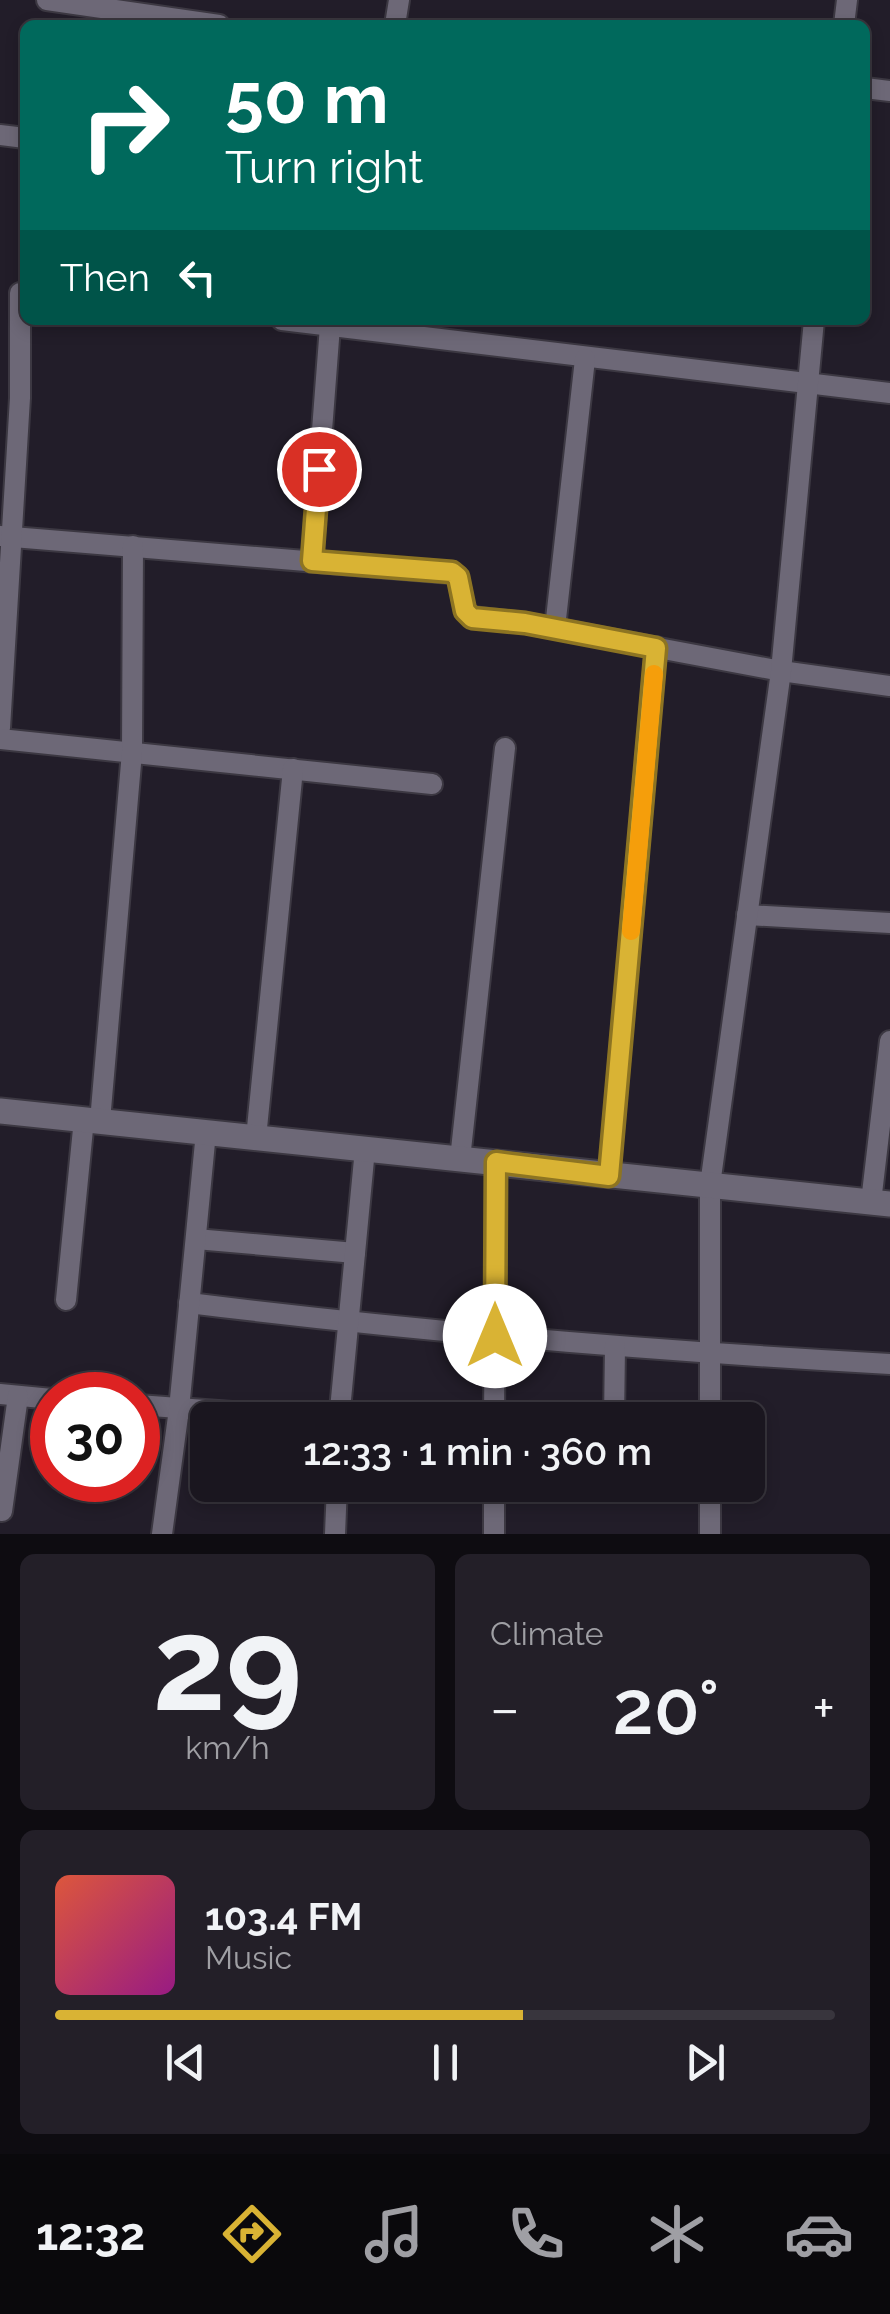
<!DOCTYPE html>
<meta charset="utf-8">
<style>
:root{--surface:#1a161f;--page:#231f28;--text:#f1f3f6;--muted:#9f9fa4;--line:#38353d;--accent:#d9b334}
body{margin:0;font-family:Raleway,sans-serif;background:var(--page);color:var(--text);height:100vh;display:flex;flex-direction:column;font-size:38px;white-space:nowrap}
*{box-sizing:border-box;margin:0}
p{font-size:32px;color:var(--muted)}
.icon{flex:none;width:55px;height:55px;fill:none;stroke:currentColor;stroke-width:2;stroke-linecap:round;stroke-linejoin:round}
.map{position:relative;height:1534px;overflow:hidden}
.panel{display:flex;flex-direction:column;gap:20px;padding:20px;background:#0e0c11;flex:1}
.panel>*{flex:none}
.guide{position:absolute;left:20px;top:20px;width:850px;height:305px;border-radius:15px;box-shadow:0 5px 15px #0003,0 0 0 2px var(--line);background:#00695c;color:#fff;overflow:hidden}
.speed{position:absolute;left:30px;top:1372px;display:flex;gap:20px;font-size:50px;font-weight:700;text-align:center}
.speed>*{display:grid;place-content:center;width:130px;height:130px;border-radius:50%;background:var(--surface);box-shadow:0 5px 15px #0003,0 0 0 2px var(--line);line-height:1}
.speed .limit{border:15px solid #d22;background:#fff;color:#111}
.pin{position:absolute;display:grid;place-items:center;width:85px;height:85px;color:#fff;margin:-42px;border:5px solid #fff;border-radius:50%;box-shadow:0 2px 10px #0007}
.me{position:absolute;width:110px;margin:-55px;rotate:0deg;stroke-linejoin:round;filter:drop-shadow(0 0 8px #0008)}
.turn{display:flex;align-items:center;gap:35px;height:210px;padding:0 40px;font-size:45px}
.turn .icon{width:130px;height:130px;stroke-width:2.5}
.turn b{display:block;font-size:70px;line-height:85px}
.then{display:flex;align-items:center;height:95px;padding:0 40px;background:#0003;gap:20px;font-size:38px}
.big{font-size:75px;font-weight:600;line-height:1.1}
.panel .tile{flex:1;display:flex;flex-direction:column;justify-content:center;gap:15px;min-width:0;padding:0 35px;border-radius:15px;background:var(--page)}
.panel .dial{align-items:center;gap:0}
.dial b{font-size:130px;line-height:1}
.song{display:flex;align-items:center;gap:30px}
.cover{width:120px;height:120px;border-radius:15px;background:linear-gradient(135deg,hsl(10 70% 55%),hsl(310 70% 35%))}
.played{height:10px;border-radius:5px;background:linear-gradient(90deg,var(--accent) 60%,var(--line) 60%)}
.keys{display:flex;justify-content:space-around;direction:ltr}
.heat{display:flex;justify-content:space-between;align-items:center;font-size:55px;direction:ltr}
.panel .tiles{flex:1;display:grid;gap:20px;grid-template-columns:1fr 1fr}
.tile:last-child{grid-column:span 2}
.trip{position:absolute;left:190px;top:1402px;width:575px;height:100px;border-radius:15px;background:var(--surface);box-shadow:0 5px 15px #0003,0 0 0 2px var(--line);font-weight:600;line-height:100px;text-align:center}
.menu{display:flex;height:160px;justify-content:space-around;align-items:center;background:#0a090c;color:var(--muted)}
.menu .icon{width:70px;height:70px}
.menu .on{color:var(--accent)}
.menu b{font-size:45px;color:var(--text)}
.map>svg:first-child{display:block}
</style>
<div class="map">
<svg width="890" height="1534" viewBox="0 0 890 1534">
<rect width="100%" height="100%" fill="#221d29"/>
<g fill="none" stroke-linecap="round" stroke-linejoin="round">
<g stroke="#3c3842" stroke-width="24">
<g id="street">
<path d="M47,0l172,25"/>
<path d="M395,25l4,-25"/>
<path d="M844,25l3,-25"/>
<path d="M865,88l25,3"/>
<path d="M0,135l25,3"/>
<path d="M282,320l608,73"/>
<path d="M0,536l451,37 7,4 7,34 7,6 53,6 256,48 109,15"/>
<path d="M312,561l18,-235"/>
<path d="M555,628l30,-269"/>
<path d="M0,728l20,-330v-105"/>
<path d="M0,739l432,45"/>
<path d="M747,915l143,8"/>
<path d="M100,1121l32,-369 1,-206"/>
<path d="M256,1138l37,-369"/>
<path d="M460,1159l45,-411"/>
<path d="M609,1176l47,-529"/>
<path d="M871,1202l19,-161"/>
<path d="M196,1239l159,14"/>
<path d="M66,1300l18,-181"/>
<path d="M189,1303c233,29 467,48 701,61"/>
<path d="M0,1394l52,5"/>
<path d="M138,1405l201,15"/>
<path d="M339,1420l26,-271"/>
<path d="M494,1420l2,-258"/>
<path d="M614,1420l1,-74"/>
<path d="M710,1420v-235l71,-514 33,-351"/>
<path d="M710,1485v49"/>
<path d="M2,1511l16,-115"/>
<path d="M162,1534l17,-125 27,-277"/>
<path d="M335,1534l2,-49"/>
<path d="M494,1534v-49"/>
</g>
</g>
<g stroke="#3c3842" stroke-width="29">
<path id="secondary" d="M0,1111l890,93"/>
</g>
<use href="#street" stroke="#6d6877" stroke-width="20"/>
<use href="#secondary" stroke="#6d6877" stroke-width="25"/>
</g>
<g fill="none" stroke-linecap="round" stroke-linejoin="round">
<g stroke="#8d7422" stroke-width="25">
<path id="route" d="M319,469l-7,92 140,11 6,5 7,34 7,7 53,5 131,25 -47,528 -113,-14 -1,174"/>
</g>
<use href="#route" stroke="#d9b334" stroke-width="18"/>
<path stroke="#f59e0b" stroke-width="18" d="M631,931l23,-257"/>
</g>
</svg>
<div class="speed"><div class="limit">30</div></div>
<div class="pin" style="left:319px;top:469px;background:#d93025"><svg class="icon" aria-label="arrive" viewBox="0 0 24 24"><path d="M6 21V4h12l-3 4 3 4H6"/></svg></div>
<svg class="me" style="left:495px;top:1336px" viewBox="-20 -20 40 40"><circle r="19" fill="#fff"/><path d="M0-13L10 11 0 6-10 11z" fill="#d9b334"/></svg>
<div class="trip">12:33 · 1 min · 360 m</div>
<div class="guide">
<div class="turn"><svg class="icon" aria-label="right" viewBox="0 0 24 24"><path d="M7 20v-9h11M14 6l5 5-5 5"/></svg><div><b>50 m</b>Turn right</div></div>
<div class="then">Then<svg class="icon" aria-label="left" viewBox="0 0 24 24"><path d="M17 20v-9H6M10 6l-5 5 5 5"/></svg></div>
</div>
</div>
<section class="panel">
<div class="tiles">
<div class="tile dial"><b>29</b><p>km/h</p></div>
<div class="tile"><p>Climate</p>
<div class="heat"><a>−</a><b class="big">20°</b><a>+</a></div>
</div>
<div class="tile">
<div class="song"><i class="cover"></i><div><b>103.4 FM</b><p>Music</p></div></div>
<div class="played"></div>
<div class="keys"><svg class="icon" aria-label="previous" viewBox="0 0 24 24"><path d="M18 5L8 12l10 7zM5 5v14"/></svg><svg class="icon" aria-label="pause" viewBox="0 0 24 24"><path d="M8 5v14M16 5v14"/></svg><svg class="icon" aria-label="next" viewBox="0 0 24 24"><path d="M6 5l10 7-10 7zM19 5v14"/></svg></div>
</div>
</div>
</section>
<nav class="menu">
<b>12:32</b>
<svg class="icon on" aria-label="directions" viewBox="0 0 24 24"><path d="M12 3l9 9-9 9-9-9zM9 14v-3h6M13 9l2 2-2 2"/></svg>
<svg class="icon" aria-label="music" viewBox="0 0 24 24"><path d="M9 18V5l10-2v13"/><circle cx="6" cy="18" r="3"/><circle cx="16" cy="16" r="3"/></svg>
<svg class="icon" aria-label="phone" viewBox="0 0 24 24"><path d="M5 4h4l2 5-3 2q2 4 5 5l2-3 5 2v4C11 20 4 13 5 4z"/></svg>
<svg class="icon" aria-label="climate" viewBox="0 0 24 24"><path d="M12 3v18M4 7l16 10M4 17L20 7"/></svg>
<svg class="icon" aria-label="car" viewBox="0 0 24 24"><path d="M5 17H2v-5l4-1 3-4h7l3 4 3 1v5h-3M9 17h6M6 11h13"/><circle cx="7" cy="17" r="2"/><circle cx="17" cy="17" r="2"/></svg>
</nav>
